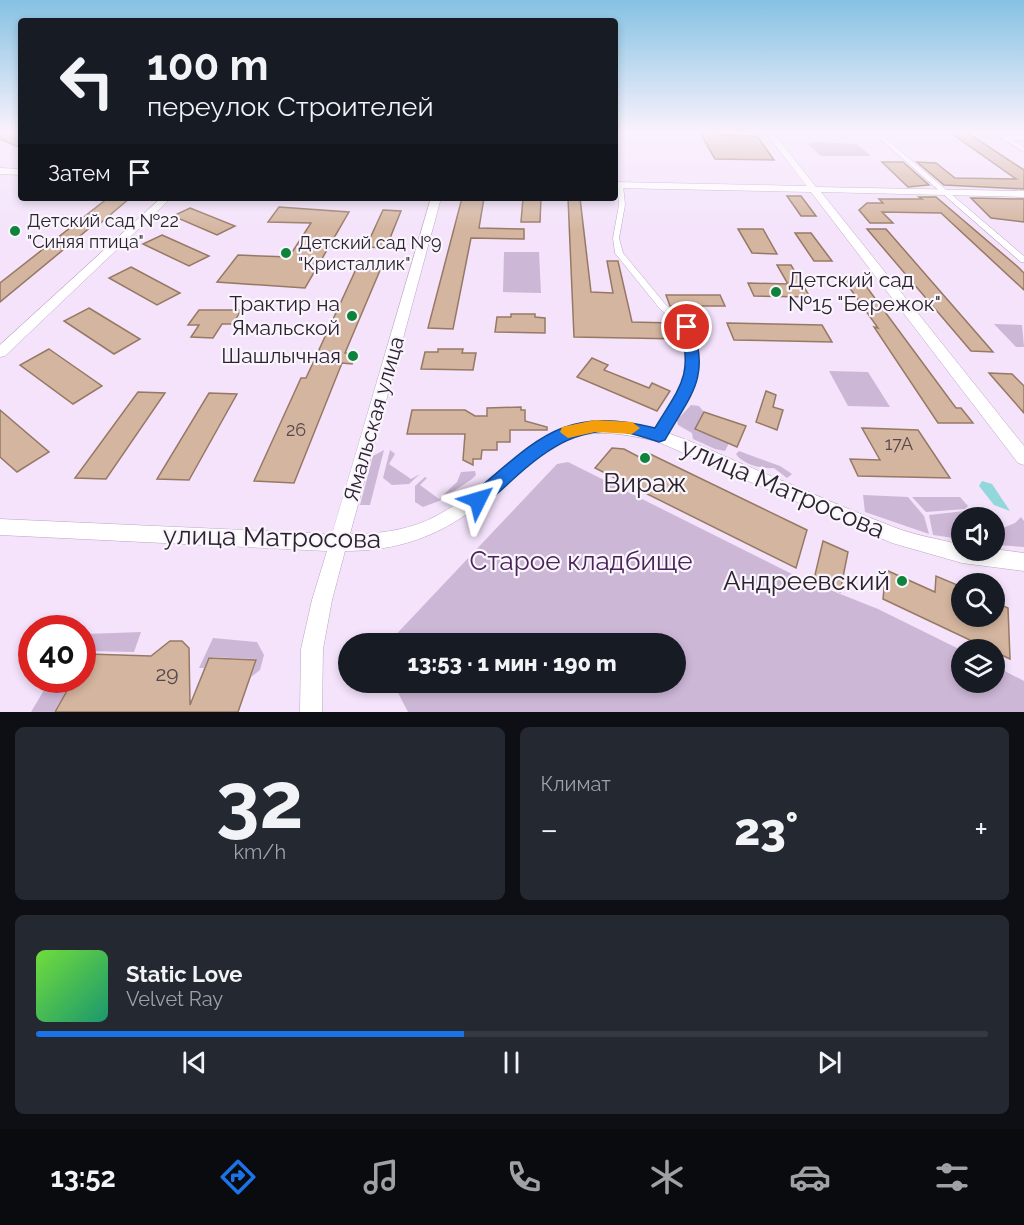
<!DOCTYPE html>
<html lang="ru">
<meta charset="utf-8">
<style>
:root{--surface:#171b24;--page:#242831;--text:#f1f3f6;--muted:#9ea1a6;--line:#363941;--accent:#1a73e8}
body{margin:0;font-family:Raleway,sans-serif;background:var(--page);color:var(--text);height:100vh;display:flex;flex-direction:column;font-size:22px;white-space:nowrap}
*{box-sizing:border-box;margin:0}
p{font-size:20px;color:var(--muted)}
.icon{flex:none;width:33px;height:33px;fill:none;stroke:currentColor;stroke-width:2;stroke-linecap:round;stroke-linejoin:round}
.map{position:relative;height:712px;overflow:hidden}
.sheet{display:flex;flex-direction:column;gap:15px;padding:15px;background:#0d0f14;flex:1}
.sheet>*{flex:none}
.top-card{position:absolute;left:18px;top:18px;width:600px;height:183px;border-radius:6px;box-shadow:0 3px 9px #0003;background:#171b24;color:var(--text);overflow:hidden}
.tools{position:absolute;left:951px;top:507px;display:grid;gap:12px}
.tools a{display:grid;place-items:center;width:54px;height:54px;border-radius:50%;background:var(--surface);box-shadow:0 3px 9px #0003;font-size:30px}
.speed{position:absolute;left:18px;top:615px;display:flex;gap:12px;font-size:30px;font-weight:700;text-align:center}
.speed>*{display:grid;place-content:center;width:78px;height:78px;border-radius:50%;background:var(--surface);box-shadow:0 3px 9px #0003;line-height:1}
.speed .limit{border:9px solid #d22;background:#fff;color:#111}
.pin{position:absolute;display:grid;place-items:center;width:51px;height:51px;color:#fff;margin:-26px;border:3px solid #fff;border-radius:50%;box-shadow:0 2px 6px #0007}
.me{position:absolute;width:66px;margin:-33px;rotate:50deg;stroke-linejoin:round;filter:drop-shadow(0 0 4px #0008)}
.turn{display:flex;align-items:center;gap:21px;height:126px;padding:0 30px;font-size:27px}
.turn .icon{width:78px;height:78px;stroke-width:2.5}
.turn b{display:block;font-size:42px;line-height:51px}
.then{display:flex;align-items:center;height:57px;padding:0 30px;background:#0003;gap:12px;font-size:22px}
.big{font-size:45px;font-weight:800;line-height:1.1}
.sheet .widget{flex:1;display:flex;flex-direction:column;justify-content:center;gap:9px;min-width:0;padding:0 21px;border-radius:9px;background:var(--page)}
.sheet .dial{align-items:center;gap:0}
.dial b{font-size:78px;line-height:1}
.song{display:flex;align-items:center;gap:18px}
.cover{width:72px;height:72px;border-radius:9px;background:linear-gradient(135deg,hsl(100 70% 55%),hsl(160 70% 35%))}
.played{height:6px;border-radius:3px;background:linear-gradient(90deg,var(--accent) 45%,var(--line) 45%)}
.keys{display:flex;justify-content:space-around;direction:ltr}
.heat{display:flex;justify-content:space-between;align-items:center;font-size:33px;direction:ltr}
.sheet .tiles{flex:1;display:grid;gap:15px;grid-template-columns:1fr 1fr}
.widget:last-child{grid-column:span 2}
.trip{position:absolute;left:338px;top:633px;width:348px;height:60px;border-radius:30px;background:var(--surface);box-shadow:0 3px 9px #0003;font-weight:800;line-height:60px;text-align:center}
.tab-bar{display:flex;height:96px;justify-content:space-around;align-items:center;background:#090b0e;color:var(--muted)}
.tab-bar .icon{width:42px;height:42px}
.tab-bar .current{color:var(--accent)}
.tab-bar b{font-size:27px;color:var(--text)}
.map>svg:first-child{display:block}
</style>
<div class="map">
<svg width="1024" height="712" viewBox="0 0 1024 712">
<rect width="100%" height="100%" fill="#f4e3fb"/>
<g fill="#cdb7d7">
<path d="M811,142l46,2 14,12h-50l-13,-12z"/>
<path d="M504,252h35l2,41 -38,-1z"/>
<path d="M994,324l28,1 2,22h-8z"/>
<path d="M829,371l39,1 22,35 -42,-1z"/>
<path d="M691,405l8,1 5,6 -9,17 34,14 -4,8 -10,-2 -22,-10 -1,-6 -14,-8 -1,-5z"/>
<path d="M384,450l-14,55h-10l13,-49z"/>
<path d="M390,450l5,4 -6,10 22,15 9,-5 -11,10 -17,1 -9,-7z"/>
<path d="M739,451l41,15 12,8 -5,4 -13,-10c-11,1 -31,-3 -38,-14z"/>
<path d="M568,462l232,116 78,31 83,41 1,32h32l1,-16 29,15v31h-616l-15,-29 282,-1v-38l-287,-1 169,-179z"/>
<path d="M475,471l1,4 -4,4 -33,22 -16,6 -8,-5v-16l10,-9 2,1 -7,7 19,14 18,-17 4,-10z"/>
<path d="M863,495l45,2 16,19 5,18 -64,-22z"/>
<path d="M912,497h48l8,9 -3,3 -39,3z"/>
<path d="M965,511l5,6 -8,1 -1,21 -28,-4 -4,-20z"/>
<path d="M1021,517l3,4v26l-26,-2 -3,-14 20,-8z"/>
<path d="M141,632l-7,20 -46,-1 -5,10v-26l3,-1z"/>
<path d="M213,638l44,4 7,13 -4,15 -9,7 6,-18 -48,-2 -5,11h-5z"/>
<path d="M50,680h22l-18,32h-23z"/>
</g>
<path fill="#91d7dc" d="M982,481l10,3 18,27 -16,-6 -15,-19z"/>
<g fill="#d4b59f" stroke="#967965" stroke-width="1.5">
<path d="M699,131h19l1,4 38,1 17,24 -59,-1z"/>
<path d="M948,131h17l59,39v19l-80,-4 -27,-23 19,1 19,15 61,1z"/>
<path d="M9,132l12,1v15l-21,-9v-5z"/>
<path d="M882,162h21l26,23 -21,2z"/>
<path d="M787,196h14l15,20h-15z"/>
<path d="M919,197h17l82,70 6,6v17l-83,-77 -59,-1 11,11h-23l-11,-13 8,-7h16l-4,-4h43z"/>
<path d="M108,198h22l-33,28h-5l-92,76v-19z"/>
<path d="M462,198h22l-5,30 45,1v10l-53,-1 -18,91 -25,-1z"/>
<path d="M523,198h18l-1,24h-19z"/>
<path d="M568,198h12l11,94 22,1 -6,-32h11l14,61 41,1 5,4 3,12 -107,-2z"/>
<path d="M971,198l53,1v23l-33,-4z"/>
<path d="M279,207l70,5 -44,76 -88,-6 21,-27 51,2 22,-34 -43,-1z"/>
<path d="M190,208l45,18 -18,9 -44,-19z"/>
<path d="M383,210l18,1 -15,37 -20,-1z"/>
<path d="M738,229h25l14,25 -25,-1z"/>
<path d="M867,229h19l107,123 -22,-1z"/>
<path d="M795,233h16l21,28h-18z"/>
<path d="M162,235l47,21 -20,10 -46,-22z"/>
<path d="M777,265h14l19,32 -56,-1 -6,-13 40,1z"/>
<path d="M131,267l49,26 -23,12 -48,-27z"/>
<path d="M357,267l24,1 -36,85h11l-4,11 -10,-1 -48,120 -40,-2 47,-103h5z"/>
<path d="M842,277l18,1 96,130h5l12,15h-35l-64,-96 4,1z"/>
<path d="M666,295h54l5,11h-55z"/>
<path d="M89,308l51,31 -26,15 -50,-33z"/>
<path d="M199,310h42l-8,14h-11l-9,14 -22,-1 8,-12h-11z"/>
<path d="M511,314h24v3l10,1v15l-50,-1 2,-15h14z"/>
<path d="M727,323l95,2 10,17 -98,-2z"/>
<path d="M49,349l53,37 -29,18 -53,-39z"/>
<path d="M438,349h25l-1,4h14l-3,17 -52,-1 4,-17h13z"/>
<path d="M592,358l16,7 -4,5 45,18 3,-5 18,8 -13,20 -80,-34z"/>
<path d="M989,373l23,1 12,12v27z"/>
<path d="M766,391l10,4 -3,12 10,3 -6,20 -21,-8z"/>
<path d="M138,392l27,1 -59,86 -31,-1z"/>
<path d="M209,393l28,1 -48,86 -32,-1z"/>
<path d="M521,407v3h4v11l22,6v3h-37v12h-13v8h-15l-1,9h-8v6l-10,-5 2,-26h-58l5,-24h53l10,6h12v-8z"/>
<path d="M0,410l49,42 -32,20 -17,-15z"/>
<path d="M704,412l42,14 -9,21 -42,-18z"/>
<path d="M862,428l56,2 32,48 -92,-2 -8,-17 30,1z"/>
<path d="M612,448l12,1 19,10 5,-6 159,77 -11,38 -201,-100z"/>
<path d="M823,541l25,11 -8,40 -26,-13z"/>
<path d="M886,570l49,22 1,-16 26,11v29h32v-14l14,6 2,51 -127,-60z"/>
<path d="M170,641h12l7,7 1,57 19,-47 47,2 -18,52h-183l18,-32h9v-17l6,-9 63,2z"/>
</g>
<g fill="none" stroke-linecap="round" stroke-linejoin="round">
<g stroke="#b9a5c2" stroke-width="1">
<g id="street">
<path d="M871,131h6l147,125v6h-3z"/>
<path d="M1005,136h19v4l-21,-1v-2z"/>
<path d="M620,183l3,2 2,20 -6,33 4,15 43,52 24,20 8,26 1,16 -4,19 -32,53 -4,1 -4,-1 -1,-3 31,-50 4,-19 1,-16 -7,-23 -23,-19 -45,-56 -2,-15 6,-33 -2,-20z"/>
</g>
</g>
<g stroke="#b9a5c2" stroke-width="1">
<g id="secondary">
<path d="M764,131h8l44,56 208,4v6l-203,-5 203,254v19l-6,-2 -207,-271 -196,-4v-6l192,4z"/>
<path d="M990,131h9l25,16v5z"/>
<path d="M0,168l21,1v6l-21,-1z"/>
<path d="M161,198h10l-166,158 -5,1v-12z"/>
<path d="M431,198h10l-91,336c30,0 61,-4 88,-19 50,-27 84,-75 141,-91 54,-15 124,24 173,44 46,19 92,40 139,58 22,9 47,13 71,19v5l32,-1 30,4v18l-62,-8 -70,-20 -236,-102c-24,-5 -48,-11 -73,-6 -29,6 -54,30 -77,49 -50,43 -93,67 -161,67l-13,49 -9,49 -1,63h-22l1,-63 11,-49 15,-49 -327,-16v-16l332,15z"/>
</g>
</g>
<use href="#street" fill="#fff" fill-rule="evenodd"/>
<use href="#secondary" fill="#fff" fill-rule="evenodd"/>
</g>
<linearGradient id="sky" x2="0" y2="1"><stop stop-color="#85c2e3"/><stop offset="0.57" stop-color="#faf2fd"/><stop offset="1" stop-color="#faf2fd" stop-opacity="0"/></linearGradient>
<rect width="1024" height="231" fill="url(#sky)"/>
<path fill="#1a73e8" stroke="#114b97" stroke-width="1.5" d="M687,323l6,4c17,53 -3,68 -28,113l-6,2c-12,-4 -24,-8 -36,-10 -59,-8 -98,37 -138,73l-7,2 -6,-2 -2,-5 2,-6c66,-55 91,-89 183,-66 24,-40 39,-52 25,-101z"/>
<path fill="#f59e0b" d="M595,420l37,2 8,6 -8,6 -37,-2 -27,6 -8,-6 2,-5z"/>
<g fill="#0e833c" stroke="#faf5fc" stroke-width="2">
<circle cx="15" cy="231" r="6"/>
<circle cx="286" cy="253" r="6"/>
<circle cx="776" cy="292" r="6"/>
<circle cx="352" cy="316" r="6"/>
<circle cx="353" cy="356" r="6"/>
<circle cx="645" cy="458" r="6"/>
<circle cx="902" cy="581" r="6"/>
</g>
<g text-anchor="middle" stroke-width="4.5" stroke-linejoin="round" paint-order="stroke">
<g font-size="18" fill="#2b232f" stroke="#faf5fc" text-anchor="start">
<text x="27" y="227">Детский сад №22<tspan x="27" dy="21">"Синяя птица"</tspan></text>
<text x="298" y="249">Детский сад №9<tspan x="298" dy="21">"Кристаллик"</tspan></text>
</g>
<g font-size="18" fill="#55484b">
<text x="296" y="436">26</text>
<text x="899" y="450">17А</text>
</g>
<g font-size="21" fill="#2b232f" stroke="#faf5fc" text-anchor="end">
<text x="788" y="287" text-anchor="start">Детский сад<tspan x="788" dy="24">№15 "Бережок"</tspan></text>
<text x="340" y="311">Трактир на<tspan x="340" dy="24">Ямальской</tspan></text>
<text x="341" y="363">Шашлычная</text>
</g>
<g font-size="21" fill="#2b232f" stroke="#faf5fc">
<text transform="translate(374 419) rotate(-74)" y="7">Ямальская улица</text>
</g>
<g font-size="21" fill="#55484b">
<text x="167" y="681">29</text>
</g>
<g font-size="26" fill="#2b232f" stroke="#faf5fc">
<text x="645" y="492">Вираж</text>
<text x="890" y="590" text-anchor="end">Андреевский</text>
</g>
<g font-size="26" fill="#2b232f" stroke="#faf5fc">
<text transform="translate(783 488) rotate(23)" y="9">улица Матросова</text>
<text transform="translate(272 537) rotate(1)" y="9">улица Матросова</text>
</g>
<g font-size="26" fill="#4a235a" stroke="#faf5fc">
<text x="581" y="570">Старое кладбище</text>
</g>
</g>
</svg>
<div class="tools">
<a><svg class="icon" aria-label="sound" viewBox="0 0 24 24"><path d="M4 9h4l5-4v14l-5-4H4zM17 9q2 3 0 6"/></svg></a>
<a><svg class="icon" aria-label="search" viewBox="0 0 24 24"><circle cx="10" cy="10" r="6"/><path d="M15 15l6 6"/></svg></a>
<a><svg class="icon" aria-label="layers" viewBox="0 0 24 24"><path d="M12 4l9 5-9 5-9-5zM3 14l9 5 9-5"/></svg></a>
</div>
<div class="speed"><div class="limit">40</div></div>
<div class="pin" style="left:687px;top:327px;background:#d93025"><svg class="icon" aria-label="arrive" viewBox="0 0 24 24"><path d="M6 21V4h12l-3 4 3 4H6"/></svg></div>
<svg class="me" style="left:478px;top:500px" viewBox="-20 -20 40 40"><path d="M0-17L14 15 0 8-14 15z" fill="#1a73e8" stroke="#fff" stroke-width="4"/></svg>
<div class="trip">13:53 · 1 мин · 190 m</div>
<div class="top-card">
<div class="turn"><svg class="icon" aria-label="left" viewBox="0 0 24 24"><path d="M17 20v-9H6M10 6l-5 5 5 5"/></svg><div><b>100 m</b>переулок Строителей</div></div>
<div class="then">Затем<svg class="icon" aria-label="arrive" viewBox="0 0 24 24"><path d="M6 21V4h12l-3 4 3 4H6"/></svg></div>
</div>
</div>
<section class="sheet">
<div class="tiles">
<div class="widget dial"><b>32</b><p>km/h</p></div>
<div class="widget"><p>Климат</p>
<div class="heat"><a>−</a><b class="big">23°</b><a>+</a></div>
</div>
<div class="widget">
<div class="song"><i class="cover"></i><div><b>Static Love</b><p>Velvet Ray</p></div></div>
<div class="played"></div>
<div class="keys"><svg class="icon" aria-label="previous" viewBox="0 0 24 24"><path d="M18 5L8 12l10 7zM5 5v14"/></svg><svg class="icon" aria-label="pause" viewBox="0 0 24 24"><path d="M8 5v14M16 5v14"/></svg><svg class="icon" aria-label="next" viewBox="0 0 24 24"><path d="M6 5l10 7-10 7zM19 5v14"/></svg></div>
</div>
</div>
</section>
<nav class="tab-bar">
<b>13:52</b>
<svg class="icon current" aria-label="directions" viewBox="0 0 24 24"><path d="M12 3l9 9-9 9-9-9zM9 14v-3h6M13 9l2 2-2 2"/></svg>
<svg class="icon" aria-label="music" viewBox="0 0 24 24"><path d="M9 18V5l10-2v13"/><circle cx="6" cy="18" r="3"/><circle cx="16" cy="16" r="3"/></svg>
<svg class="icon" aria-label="phone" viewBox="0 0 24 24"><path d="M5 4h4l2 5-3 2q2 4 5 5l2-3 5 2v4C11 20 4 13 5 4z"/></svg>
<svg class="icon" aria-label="climate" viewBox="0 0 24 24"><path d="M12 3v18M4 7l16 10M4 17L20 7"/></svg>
<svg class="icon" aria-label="car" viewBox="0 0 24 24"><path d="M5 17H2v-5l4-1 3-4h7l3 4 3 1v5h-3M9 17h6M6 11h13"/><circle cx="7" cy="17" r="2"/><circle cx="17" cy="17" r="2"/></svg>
<svg class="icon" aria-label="filters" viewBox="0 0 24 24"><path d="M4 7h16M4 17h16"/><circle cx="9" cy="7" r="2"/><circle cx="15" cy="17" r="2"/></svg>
</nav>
